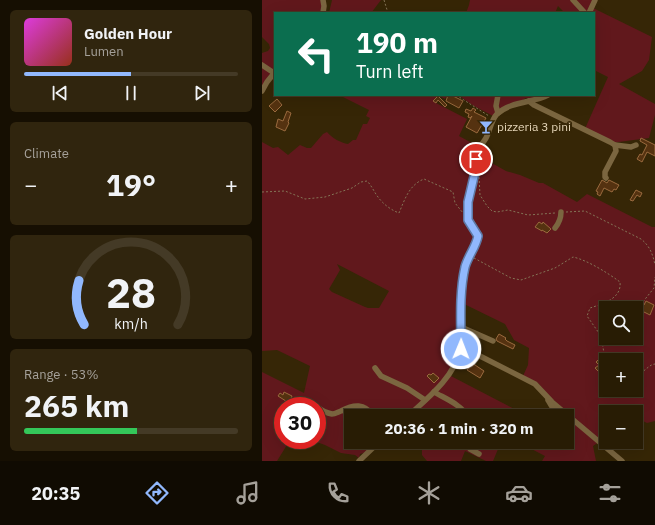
<!DOCTYPE html>
<meta charset="utf-8">
<style>
:root{--surface:#281c04;--page:#30250e;--text:#f1f3f6;--muted:#a5a19a;--line:#443a26;--accent:#91b8fd}
body{margin:0;font-family:"IBM Plex Sans",sans-serif;background:var(--page);color:var(--text);height:100vh;display:flex;flex-direction:column;font-size:15px;white-space:nowrap}
*{box-sizing:border-box;margin:0}
p{font-size:13px;color:var(--muted)}
.icon{flex:none;width:22px;height:22px;fill:none;stroke:currentColor;stroke-width:2;stroke-linecap:round;stroke-linejoin:round}
.map{position:relative;flex:1;overflow:hidden}
.details{display:flex;flex-direction:column;gap:10px;padding:10px;background:#160f02;width:262px}
.details>*{flex:none}
.hud{position:absolute;left:12px;top:12px;width:321px;height:84px;border-radius:0px;box-shadow:0 4px 16px #0002,0 0 0 1px var(--line);background:#0b6e4f;color:#fff;overflow:hidden}
.controls{position:absolute;left:337px;top:301px;display:grid;gap:8px}
.controls a{display:grid;place-items:center;width:44px;height:44px;border-radius:0px;background:var(--surface);box-shadow:0 4px 16px #0002,0 0 0 1px var(--line);font-size:20px}
.speed{position:absolute;left:12px;top:397px;display:flex;gap:8px;font-size:20px;font-weight:700;text-align:center}
.speed>*{display:grid;place-content:center;width:52px;height:52px;border-radius:50%;background:var(--surface);box-shadow:0 4px 16px #0002,0 0 0 1px var(--line);line-height:1}
.speed .limit{border:6px solid #d22;background:#fff;color:#111}
.pin{position:absolute;display:grid;place-items:center;width:34px;height:34px;color:#fff;margin:-17px;border:2px solid #fff;border-radius:50%;box-shadow:0 1px 4px #0007}
.me{position:absolute;width:44px;margin:-22px;rotate:1deg;stroke-linejoin:round;filter:drop-shadow(0 0 3px #0008)}
.turn{display:flex;align-items:center;gap:14px;height:84px;padding:0 16px;font-size:18px}
.turn .icon{width:52px;height:52px;stroke-width:2.5}
.turn b{display:block;font-size:28px;line-height:34px}
.big{font-size:30px;font-weight:800;line-height:1.1}
.details .tile{flex:1;display:flex;flex-direction:column;justify-content:center;gap:6px;min-width:0;padding:0 14px;border-radius:6px;background:var(--page)}
.details .dial{align-items:center;gap:0}
.dial svg{height:104px;overflow:visible;fill:none;stroke:var(--line);stroke-width:7;stroke-linecap:round;text-anchor:middle}
.dial text{fill:var(--text);stroke:none}
.song{display:flex;align-items:center;gap:12px}
.cover{width:48px;height:48px;border-radius:6px;background:linear-gradient(135deg,hsl(300 70% 55%),hsl(10 70% 35%))}
.played{height:4px;border-radius:2px;background:linear-gradient(90deg,var(--accent) 50%,var(--line) 50%)}
.keys{display:flex;justify-content:space-around;direction:ltr}
.heat{display:flex;justify-content:space-between;align-items:center;font-size:22px;direction:ltr}
.charge{height:6px;border-radius:3px;background:linear-gradient(90deg,#34c759 53%,var(--line) 0)}
.trip{position:absolute;left:82px;top:409px;width:230px;height:40px;border-radius:0px;background:var(--surface);box-shadow:0 4px 16px #0002,0 0 0 1px var(--line);font-weight:800;line-height:40px;text-align:center}
.dock{display:flex;height:64px;justify-content:space-around;align-items:center;background:#100b02;color:var(--muted)}
.dock .icon{width:28px;height:28px}
.dock .selected{color:var(--accent)}
.dock b{font-size:18px;color:var(--text)}
main{display:flex;flex:1;min-height:0}
.map>svg:first-child{display:block}
</style>
<main>
<section class="details">
<div class="tile">
<div class="song"><i class="cover"></i><div><b>Golden Hour</b><p>Lumen</p></div></div>
<div class="played"></div>
<div class="keys"><svg class="icon" aria-label="previous" viewBox="0 0 24 24"><path d="M18 5L8 12l10 7zM5 5v14"/></svg><svg class="icon" aria-label="pause" viewBox="0 0 24 24"><path d="M8 5v14M16 5v14"/></svg><svg class="icon" aria-label="next" viewBox="0 0 24 24"><path d="M6 5l10 7-10 7zM19 5v14"/></svg></div>
</div>
<div class="tile"><p>Climate</p>
<div class="heat"><a>−</a><b class="big">19°</b><a>+</a></div>
</div>
<div class="tile dial"><svg viewBox="0 0 100 80">
<path d="M14 69A42 42 0 1 1 86 69"/>
<path d="M14 69A42 42 0 0 1 10 35" stroke="#91b8fd"/>
<text x="50" y="56" font-size="32" font-weight="700">28</text>
<text x="50" y="72" font-size="11">km/h</text>
</svg></div>
<div class="tile"><p>Range · 53%</p><b class="big">265 km</b><div class="charge"></div></div>
</section>
<div class="map">
<svg width="393" height="461" viewBox="0 0 393 461">
<rect width="100%" height="100%" fill="#362606"/>
<g fill="#61181c" fill-rule="evenodd">
<path d="M0,0h63l-2,13h-48v58l-13,19v-37l6,-2 2,-3 -1,-4 -7,-7z"/>
<path d="M70,0h49l-10,13h-42z"/>
<path d="M208,0h124l-1,8 59,29 -3,23 -7,11 -23,13 36,20v11l-6,23 -38,5 -27,-12 24,-54 -14,-7v-57h-29l-7,-7 -3,7h-89l3,-8z"/>
<path d="M77,95h108l-2,4 -6,-3 -3,7 31,16 -8,17 24,13 -3,3 1,5 25,14 14,4 19,8h4l34,19 10,-8 65,33h3v194l-8,2 -6,-3 -5,4v-12h-30v25l-13,9 3,15h-54l3,-5 -27,-14h49v-16l7,-8 -24,-21 -12,-14 -15,-7 5,-11 1,-17 -15,-8 -9,-16 -45,-22v48l-13,24 81,42h-177v26h21l-4,6 -1,4 -7,2 -1,4 -4,-3 -14,-2 -16,-8 -14,-5h6v-34h-34v34h7l-13,21h-15v-89l42,21 6,-27 -33,-16 -15,1v-209l11,6 5,-1 10,8 12,-10 7,3h4l12,-14 4,-2c5,6 14,11 21,12l5,-4h3l7,-16h4l3,-6 -4,-2 3,-6zM75,264l52,27 -10,17h-11l-3,-1 -33,-15 -3,-3 11,-19zM344,308h30v30h-30zM344,360h30v30h-30z"/>
<path d="M196,95h86l-9,4 -9,-1 -27,15 -2,5 -23,-12z"/>
<path d="M153,442h86l-8,19h-7l-21,-10 -4,10h-34l-5,-6v-9z"/>
</g>
<g fill="#553210" stroke="#9a6a3e">
<path d="M186,95h3l12,6 -4,7 -13,-7z"/>
<path d="M176,96l9,9 -2,2 -7,-7 -2,3 -3,-2z"/>
<path d="M15,99l5,6 -7,7 -6,-6z"/>
<path d="M211,108l3,2 -2,2 12,6 -9,15 -11,-6 6,-11 -2,2 -2,-1 1,-3 -4,-2 1,-3 5,2z"/>
<path d="M25,111l4,2 -3,9 1,1 -4,8 -9,-4 2,-8 5,2z"/>
<path d="M379,138l14,7v11l-8,-4 -5,10 -5,-3 3,-5 2,1 5,-10 -7,-4z"/>
<path d="M340,180l5,3 2,-3 10,5 -3,5 -2,-1 -2,3 -8,-4 -4,8 -3,-2 1,-2 -2,-1z"/>
<path d="M374,190l6,3 -2,4 -3,-2 -4,6 -3,-1z"/>
<path d="M277,222l3,2 1,-2 8,7 -4,4 -5,-3v1l-7,-4z"/>
<path d="M384,301l8,4 -4,10 -10,-5 3,-6 1,1z"/>
<path d="M237,334l7,4 -1,1 2,2 8,4 -2,4 -16,-8 -1,-2z"/>
<path d="M338,358l6,7v10l-3,-4 -2,3 -6,-6 4,-3 -3,-3z"/>
<path d="M210,363l12,8 -4,7 -13,-8z"/>
<path d="M171,373l6,5 -5,5 -7,-7 2,-2 2,1z"/>
<path d="M22,392l8,4 -3,7 -11,-7 2,-3 3,2z"/>
</g>
<g fill="none" stroke-linecap="round" stroke-linejoin="round">
<g stroke="#847456" stroke-width="1" stroke-dasharray="2 2" stroke-linecap="butt">
<path d="M122,0l4,13"/>
<path d="M194,95l33,21"/>
<path d="M217,177l1,18 7,11 5,5 5,1 11,-2 20,5 27,-2"/>
<path d="M0,192l23,-1 20,8 20,-2 27,-9 9,-6 6,-1c5,5 7,11 11,16 5,7 13,13 21,16 6,-14 10,-28 25,-34l29,13 2,11 8,10"/>
<path d="M304,212l19,-1 56,28c9,7 12,16 14,26"/>
<path d="M212,258l37,20 10,2 34,-12 18,-11c14,3 35,16 47,25 2,17 -18,22 -30,26l-3,8 14,20 3,17 10,7"/>
<path d="M376,308l16,-20 1,-11"/>
<path d="M374,373c10,0 11,-8 19,-9"/>
</g>
<g stroke="#7b6640" stroke-width="5.5">
<path d="M61,0l1,6 -1,7"/>
<path d="M311,0l12,13"/>
<path d="M327,13l6,-13"/>
<path d="M0,65l12,8"/>
<path d="M0,91l5,-9 8,-10"/>
<path d="M267,101l5,4 76,37 5,3 1,6 -11,21v5l1,1"/>
<path d="M236,113l-2,-7 2,-11"/>
<path d="M353,145l16,2 5,-2"/>
<path d="M293,228c4,-5 6,-9 6,-16"/>
<path d="M199,327l32,14"/>
<path d="M199,349l15,5 59,30 17,18 70,59"/>
<path d="M113,368l6,8 26,12 18,12"/>
<path d="M172,392c10,6 28,13 33,24"/>
<path d="M286,400l6,10"/>
<path d="M43,402l9,4"/>
<path d="M55,407c4,3 10,6 15,7 3,0 6,-2 9,-3 13,-7 23,-8 33,5"/>
<path d="M146,416c21,-19 46,-39 53,-67 1,-27 -2,-55 4,-82 3,-11 11,-20 13,-31 -2,-7 -9,-12 -10,-19 -2,-14 4,-28 7,-42 1,-8 0,-16 3,-24 2,-5 5,-8 8,-13 4,-7 5,-18 11,-24 14,-13 36,-11 51,-19"/>
<path d="M206,442l2,7 9,5"/>
<path d="M97,461l20,-19"/>
</g>
</g>
<g fill="none" stroke-linecap="round" stroke-linejoin="round">
<g stroke="#5e78a4" stroke-width="10">
<path id="route" d="M199,349c0,-27 -2,-55 4,-82 3,-11 11,-20 13,-31l-10,-16v-18l8,-34v-9"/>
</g>
<use href="#route" stroke="#91b8fd" stroke-width="7"/>
</g>
<defs>
<g id="bar-bare" transform="scale(1.08)"><path d="M-6-5H6L.8 .8V4.5H3.5V6h-7V4.5H-.8V.8Z" fill="#91b8fd" stroke="#362606" stroke-width="2.5" paint-order="stroke"/></g>
</defs>
<g fill-rule="evenodd">
<use href="#bar-bare" x="224" y="127"/>
</g>
<g text-anchor="middle" stroke-width="4" stroke-linejoin="round" paint-order="stroke">
<g font-size="12" fill="#e4d4b7" stroke="#362606" text-anchor="start">
<text x="235" y="131">pizzeria 3 pini</text>
</g>
</g>
</svg>
<div class="controls">
<a><svg class="icon" aria-label="search" viewBox="0 0 24 24"><circle cx="10" cy="10" r="6"/><path d="M15 15l6 6"/></svg></a>
<a>+</a>
<a>−</a>
</div>
<div class="speed"><div class="limit">30</div></div>
<div class="pin" style="left:214px;top:159px;background:#d93025"><svg class="icon" aria-label="arrive" viewBox="0 0 24 24"><path d="M6 21V4h12l-3 4 3 4H6"/></svg></div>
<svg class="me" style="left:199px;top:349px" viewBox="-20 -20 40 40"><circle r="17" fill="#91b8fd" stroke="#fff" stroke-width="3"/><path d="M0-11L8 9 0 5-8 9z" fill="#fff"/></svg>
<div class="trip">20:36 · 1 min · 320 m</div>
<div class="hud">
<div class="turn"><svg class="icon" aria-label="left" viewBox="0 0 24 24"><path d="M17 20v-9H6M10 6l-5 5 5 5"/></svg><div><b>190 m</b>Turn left</div></div>
</div>
</div>
</main>
<nav class="dock">
<b>20:35</b>
<svg class="icon selected" aria-label="directions" viewBox="0 0 24 24"><path d="M12 3l9 9-9 9-9-9zM9 14v-3h6M13 9l2 2-2 2"/></svg>
<svg class="icon" aria-label="music" viewBox="0 0 24 24"><path d="M9 18V5l10-2v13"/><circle cx="6" cy="18" r="3"/><circle cx="16" cy="16" r="3"/></svg>
<svg class="icon" aria-label="phone" viewBox="0 0 24 24"><path d="M5 4h4l2 5-3 2q2 4 5 5l2-3 5 2v4C11 20 4 13 5 4z"/></svg>
<svg class="icon" aria-label="climate" viewBox="0 0 24 24"><path d="M12 3v18M4 7l16 10M4 17L20 7"/></svg>
<svg class="icon" aria-label="car" viewBox="0 0 24 24"><path d="M5 17H2v-5l4-1 3-4h7l3 4 3 1v5h-3M9 17h6M6 11h13"/><circle cx="7" cy="17" r="2"/><circle cx="17" cy="17" r="2"/></svg>
<svg class="icon" aria-label="filters" viewBox="0 0 24 24"><path d="M4 7h16M4 17h16"/><circle cx="9" cy="7" r="2"/><circle cx="15" cy="17" r="2"/></svg>
</nav>
